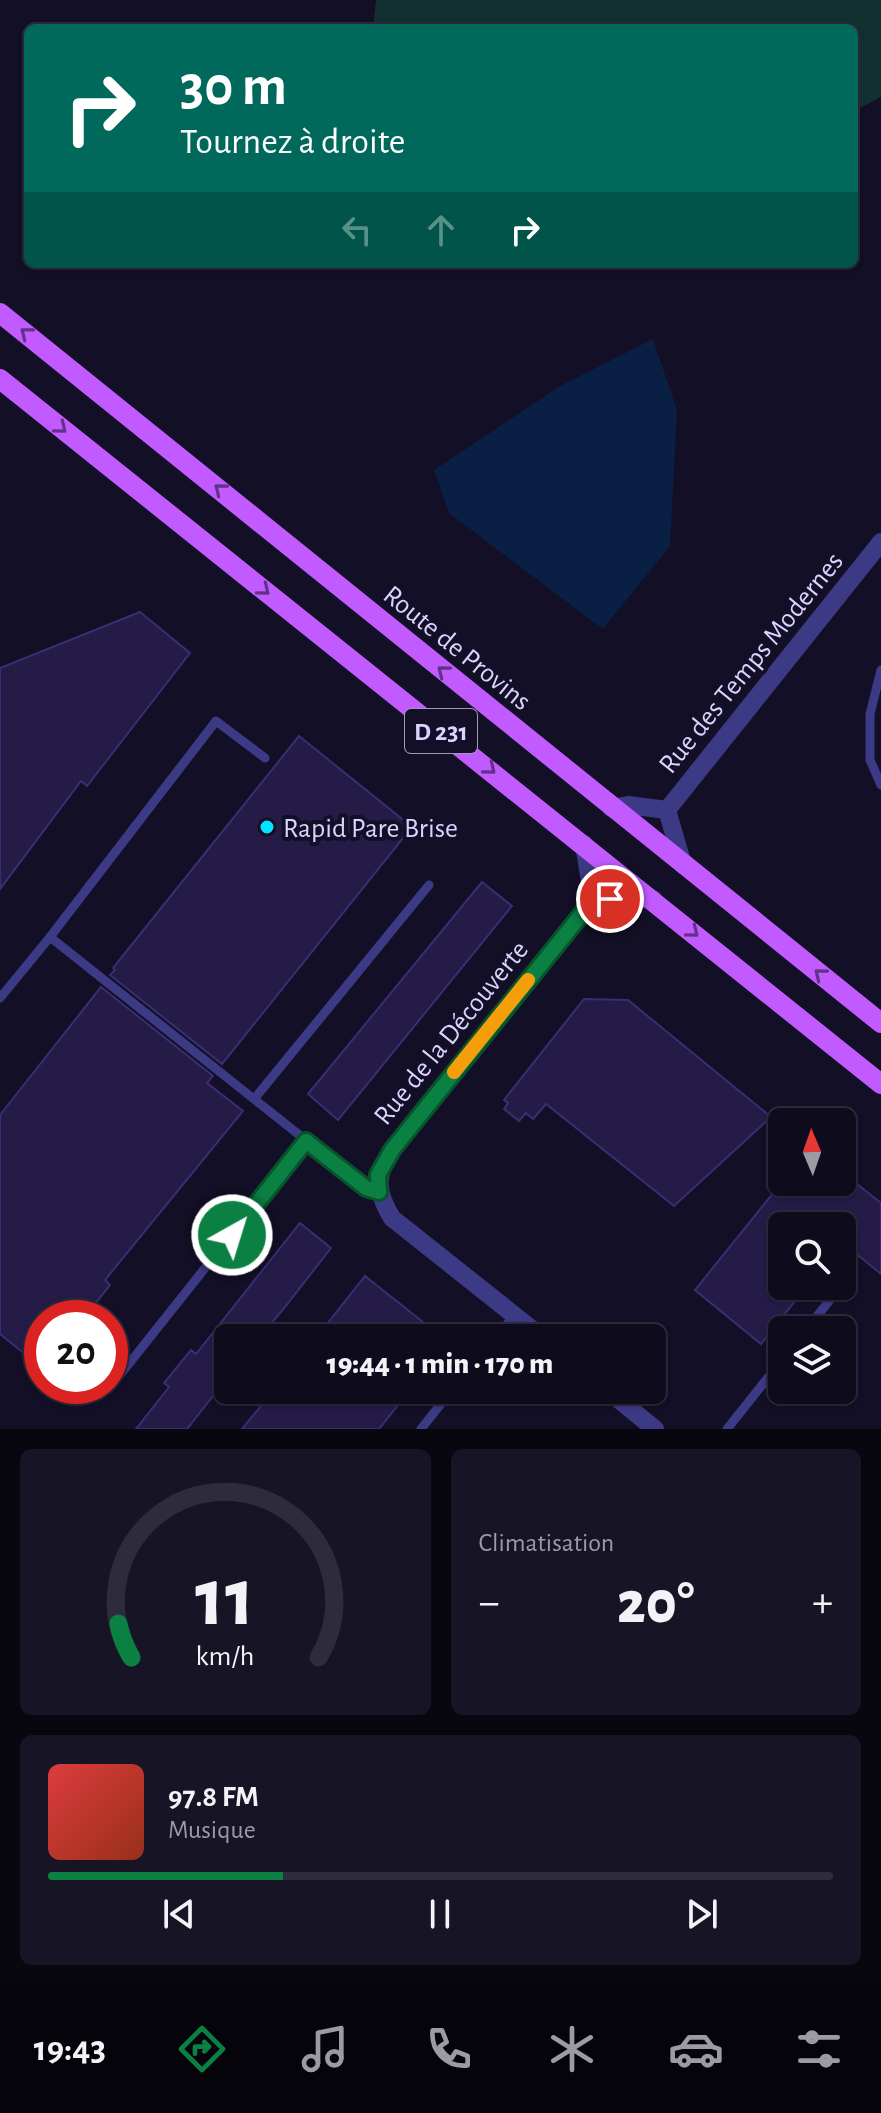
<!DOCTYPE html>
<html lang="fr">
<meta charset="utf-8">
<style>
:root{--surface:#0e0b1c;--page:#171425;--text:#f1f3f6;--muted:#9b9ba3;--line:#2e2b3b;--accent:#0b8043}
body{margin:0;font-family:"Alegreya Sans",sans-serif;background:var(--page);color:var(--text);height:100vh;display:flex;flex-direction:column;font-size:30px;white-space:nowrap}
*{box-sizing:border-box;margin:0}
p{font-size:26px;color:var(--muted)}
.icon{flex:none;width:44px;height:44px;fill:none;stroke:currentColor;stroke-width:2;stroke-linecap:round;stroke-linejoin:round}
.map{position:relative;height:1429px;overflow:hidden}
.panel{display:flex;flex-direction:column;gap:20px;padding:20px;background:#08060f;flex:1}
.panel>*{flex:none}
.banner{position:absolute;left:24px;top:24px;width:834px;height:244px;border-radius:12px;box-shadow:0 2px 6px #0004,0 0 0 2px var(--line);background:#00695c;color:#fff;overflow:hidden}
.needle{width:52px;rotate:358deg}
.tools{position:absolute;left:768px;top:1108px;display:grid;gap:16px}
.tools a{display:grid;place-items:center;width:88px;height:88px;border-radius:12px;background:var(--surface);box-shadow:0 2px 6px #0004,0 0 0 2px var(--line);font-size:40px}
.speed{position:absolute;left:24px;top:1300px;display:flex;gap:16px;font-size:40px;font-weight:700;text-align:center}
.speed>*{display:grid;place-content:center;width:104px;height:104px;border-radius:50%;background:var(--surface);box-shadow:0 2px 6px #0004,0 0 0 2px var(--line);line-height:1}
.speed .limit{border:12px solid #d22;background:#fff;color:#111}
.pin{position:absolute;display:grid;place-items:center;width:68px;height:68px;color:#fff;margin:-34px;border:4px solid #fff;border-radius:50%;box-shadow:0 2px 8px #0007}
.me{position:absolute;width:88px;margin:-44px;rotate:39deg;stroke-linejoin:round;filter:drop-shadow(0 0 6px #0008)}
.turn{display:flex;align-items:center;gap:28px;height:168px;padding:0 24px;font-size:36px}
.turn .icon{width:104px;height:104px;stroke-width:2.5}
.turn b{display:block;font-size:56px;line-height:68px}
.lanes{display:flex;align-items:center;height:76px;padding:0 24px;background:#0003;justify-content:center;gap:40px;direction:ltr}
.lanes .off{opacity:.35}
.big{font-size:60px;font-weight:800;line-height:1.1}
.panel .tile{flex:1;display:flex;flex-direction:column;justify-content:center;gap:12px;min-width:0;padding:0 28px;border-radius:12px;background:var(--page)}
.panel .dial{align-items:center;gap:0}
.dial svg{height:208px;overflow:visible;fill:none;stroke:var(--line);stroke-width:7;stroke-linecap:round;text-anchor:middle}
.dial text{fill:var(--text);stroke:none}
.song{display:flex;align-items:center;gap:24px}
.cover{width:96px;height:96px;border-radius:12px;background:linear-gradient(135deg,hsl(0 70% 55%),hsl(10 70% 35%))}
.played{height:8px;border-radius:4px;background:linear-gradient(90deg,var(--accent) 30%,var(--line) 30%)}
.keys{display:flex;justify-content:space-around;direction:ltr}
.heat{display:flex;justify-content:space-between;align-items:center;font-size:44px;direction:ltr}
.panel .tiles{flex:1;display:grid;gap:20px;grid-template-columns:1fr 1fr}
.tile:last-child{grid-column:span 2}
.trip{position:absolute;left:214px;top:1324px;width:452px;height:80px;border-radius:12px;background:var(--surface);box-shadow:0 2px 6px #0004,0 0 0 2px var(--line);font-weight:800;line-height:80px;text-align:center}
.menu{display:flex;height:128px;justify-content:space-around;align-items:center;background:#06040b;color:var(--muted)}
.menu .icon{width:56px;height:56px}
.menu .active{color:var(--accent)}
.menu b{font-size:36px;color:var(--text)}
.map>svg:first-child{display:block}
</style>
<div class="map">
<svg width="881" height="1429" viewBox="0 0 881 1429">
<rect width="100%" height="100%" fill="#130f26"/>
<path fill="#12302f" d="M376,0h505v97l-27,14v-83h-481z"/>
<path fill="#0a1f44" d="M653,339l24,71 -7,136 -67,83 -154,-116 -15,-43 128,-85z"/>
<g fill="#241b47" stroke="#3b2d73" stroke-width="2">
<path d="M140,612l50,41 -103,133 -6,-5 -81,108v-221z"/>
<path d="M299,736l113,91 -190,237 -112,-89 5,-5 -2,-2z"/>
<path d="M482,882l30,24 -174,214 -30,-26z"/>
<path d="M101,987l112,89 -6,7 36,28 -138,169 5,5 -26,33h-42v50l-42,-34v-219z"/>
<path d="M584,999l44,1 143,117 -97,89 -128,-102 -13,15 -7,-6 -7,8 -15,-12 4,-6 -4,-3z"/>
<path d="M842,1172l39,31v71l-39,-32v-16h-60v60h25l-46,58 -66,-54 87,-108h60z"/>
<path d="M300,1223l31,25 -46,59 -26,31h-31v39l-41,52h-51l33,-42 -5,-4 27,-33 5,4z"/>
<path d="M365,1276l78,62h-127z"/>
<path d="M274,1390h136l-31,39h-137z"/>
</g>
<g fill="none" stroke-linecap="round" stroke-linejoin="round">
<g stroke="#3d3a85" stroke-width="9">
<path d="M881,670l-11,44v46l11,25"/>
<path d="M50,937l166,-216 49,37"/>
<path d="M0,998l50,-61 316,251 13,4"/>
<path d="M255,1098l174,-213"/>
<path d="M842,1285l8,-10"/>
<path d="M806,1330l35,-44"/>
<path d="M495,1338l20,-23"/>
<path d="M120,1375l186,-234"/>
<path d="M421,1429l31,-39"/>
<path d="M727,1429l55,-69"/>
</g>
<g stroke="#3d3a85" stroke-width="18">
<path d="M611,808l17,-3 39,5"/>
<path d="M667,810l214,-268"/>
<path d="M667,810l16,55"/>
<path d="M584,844l9,56"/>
<path d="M543,1338l-151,-120c-16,-26 -17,-43 0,-68l201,-250 60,-1"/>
<path d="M607,1390l48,39"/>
</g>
<g stroke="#c25bff" stroke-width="20">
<path d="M0,313l881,710"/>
<path d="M0,379l881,705"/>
</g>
</g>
<defs><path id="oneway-chevron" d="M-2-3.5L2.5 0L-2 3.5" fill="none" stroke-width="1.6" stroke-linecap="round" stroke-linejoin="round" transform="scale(2)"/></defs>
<g stroke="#623188">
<use href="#oneway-chevron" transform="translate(26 333) rotate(-142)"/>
<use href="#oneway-chevron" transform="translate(61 428) rotate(39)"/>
<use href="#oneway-chevron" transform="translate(220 489) rotate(-141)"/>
<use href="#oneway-chevron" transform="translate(264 590) rotate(39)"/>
<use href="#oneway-chevron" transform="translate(443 671) rotate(-141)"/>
<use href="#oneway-chevron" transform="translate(490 769) rotate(39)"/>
<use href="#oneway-chevron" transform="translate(693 932) rotate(39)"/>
<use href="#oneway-chevron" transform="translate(820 974) rotate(-141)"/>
</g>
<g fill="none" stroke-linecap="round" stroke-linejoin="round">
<g stroke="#07532c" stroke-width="20">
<path id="route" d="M232,1235l74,-94 60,47 13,4 -1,-17 14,-25 201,-250 17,-1"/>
</g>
<use href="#route" stroke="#0b8043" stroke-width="14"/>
<path stroke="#f59e0b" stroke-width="14" d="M454,1072l74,-92"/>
</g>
<circle fill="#00e5ff" stroke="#130f26" stroke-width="3" cx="267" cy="827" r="8"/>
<g text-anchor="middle" stroke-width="8" stroke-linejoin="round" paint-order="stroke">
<rect fill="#130f26" stroke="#9e99be" stroke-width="2" x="405" y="709" width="72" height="44" rx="6"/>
<g font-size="26" font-weight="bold" fill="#d9d4ff">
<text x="441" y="740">D 231</text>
</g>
<g font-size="28" fill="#d9d4ff" stroke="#130f26">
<text transform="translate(458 647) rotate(39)" y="10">Route de Provins</text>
<text transform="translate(750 662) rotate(-51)" y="10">Rue des Temps Modernes</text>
<text transform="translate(450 1032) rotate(-51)" y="10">Rue de la Découverte</text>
</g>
<g font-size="28" fill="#d9d4ff" stroke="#130f26" text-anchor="start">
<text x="283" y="837">Rapid Pare Brise</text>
</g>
</g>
</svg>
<div class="tools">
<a><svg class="needle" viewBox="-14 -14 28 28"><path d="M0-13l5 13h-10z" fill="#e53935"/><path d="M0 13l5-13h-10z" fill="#9b9ba3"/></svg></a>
<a><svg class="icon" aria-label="search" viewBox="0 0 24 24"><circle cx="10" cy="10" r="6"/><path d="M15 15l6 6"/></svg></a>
<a><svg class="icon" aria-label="layers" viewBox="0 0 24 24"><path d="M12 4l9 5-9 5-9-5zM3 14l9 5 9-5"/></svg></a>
</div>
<div class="speed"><div class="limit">20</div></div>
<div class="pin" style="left:610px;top:899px;background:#d93025"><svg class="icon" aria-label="arrive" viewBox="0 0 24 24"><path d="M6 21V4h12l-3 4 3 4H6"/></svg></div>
<svg class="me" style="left:232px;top:1235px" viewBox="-20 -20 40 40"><circle r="17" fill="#0b8043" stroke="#fff" stroke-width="3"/><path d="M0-11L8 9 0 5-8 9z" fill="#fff"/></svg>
<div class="trip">19:44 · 1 min · 170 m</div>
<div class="banner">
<div class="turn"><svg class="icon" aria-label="right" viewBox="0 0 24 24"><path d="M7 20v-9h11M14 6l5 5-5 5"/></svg><div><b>30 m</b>Tournez à droite</div></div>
<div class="lanes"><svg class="icon off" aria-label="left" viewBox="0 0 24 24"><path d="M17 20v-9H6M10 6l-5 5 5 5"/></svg><svg class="icon off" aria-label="ahead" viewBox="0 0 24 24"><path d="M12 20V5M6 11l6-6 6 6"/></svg><svg class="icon" aria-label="right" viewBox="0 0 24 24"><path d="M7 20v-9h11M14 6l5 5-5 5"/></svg></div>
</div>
</div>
<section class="panel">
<div class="tiles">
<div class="tile dial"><svg viewBox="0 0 100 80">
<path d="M14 69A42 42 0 1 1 86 69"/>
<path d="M14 69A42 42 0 0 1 9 56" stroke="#0b8043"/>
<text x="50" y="56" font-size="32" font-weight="700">11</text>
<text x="50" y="72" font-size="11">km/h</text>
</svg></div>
<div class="tile"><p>Climatisation</p>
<div class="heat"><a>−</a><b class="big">20°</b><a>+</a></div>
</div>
<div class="tile">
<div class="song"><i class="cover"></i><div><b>97.8 FM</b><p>Musique</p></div></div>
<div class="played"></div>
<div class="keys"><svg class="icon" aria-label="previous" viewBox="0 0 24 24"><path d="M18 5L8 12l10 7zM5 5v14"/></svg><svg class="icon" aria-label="pause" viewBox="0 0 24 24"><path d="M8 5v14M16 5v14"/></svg><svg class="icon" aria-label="next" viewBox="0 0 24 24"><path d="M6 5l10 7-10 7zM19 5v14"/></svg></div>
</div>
</div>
</section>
<nav class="menu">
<b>19:43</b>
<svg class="icon active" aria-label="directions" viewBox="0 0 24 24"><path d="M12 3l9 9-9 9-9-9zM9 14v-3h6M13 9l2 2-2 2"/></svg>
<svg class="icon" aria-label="music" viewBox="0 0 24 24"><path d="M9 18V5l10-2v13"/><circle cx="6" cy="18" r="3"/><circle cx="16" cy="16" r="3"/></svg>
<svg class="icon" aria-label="phone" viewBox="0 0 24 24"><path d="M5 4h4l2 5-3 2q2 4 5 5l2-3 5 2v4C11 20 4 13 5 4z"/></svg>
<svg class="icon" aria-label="climate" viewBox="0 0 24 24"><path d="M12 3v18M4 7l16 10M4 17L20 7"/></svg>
<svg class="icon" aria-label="car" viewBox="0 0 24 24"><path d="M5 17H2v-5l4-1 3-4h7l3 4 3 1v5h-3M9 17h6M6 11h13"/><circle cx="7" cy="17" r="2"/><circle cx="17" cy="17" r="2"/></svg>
<svg class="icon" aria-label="filters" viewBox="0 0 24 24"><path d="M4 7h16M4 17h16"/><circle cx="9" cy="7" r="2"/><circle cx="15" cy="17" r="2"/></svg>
</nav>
